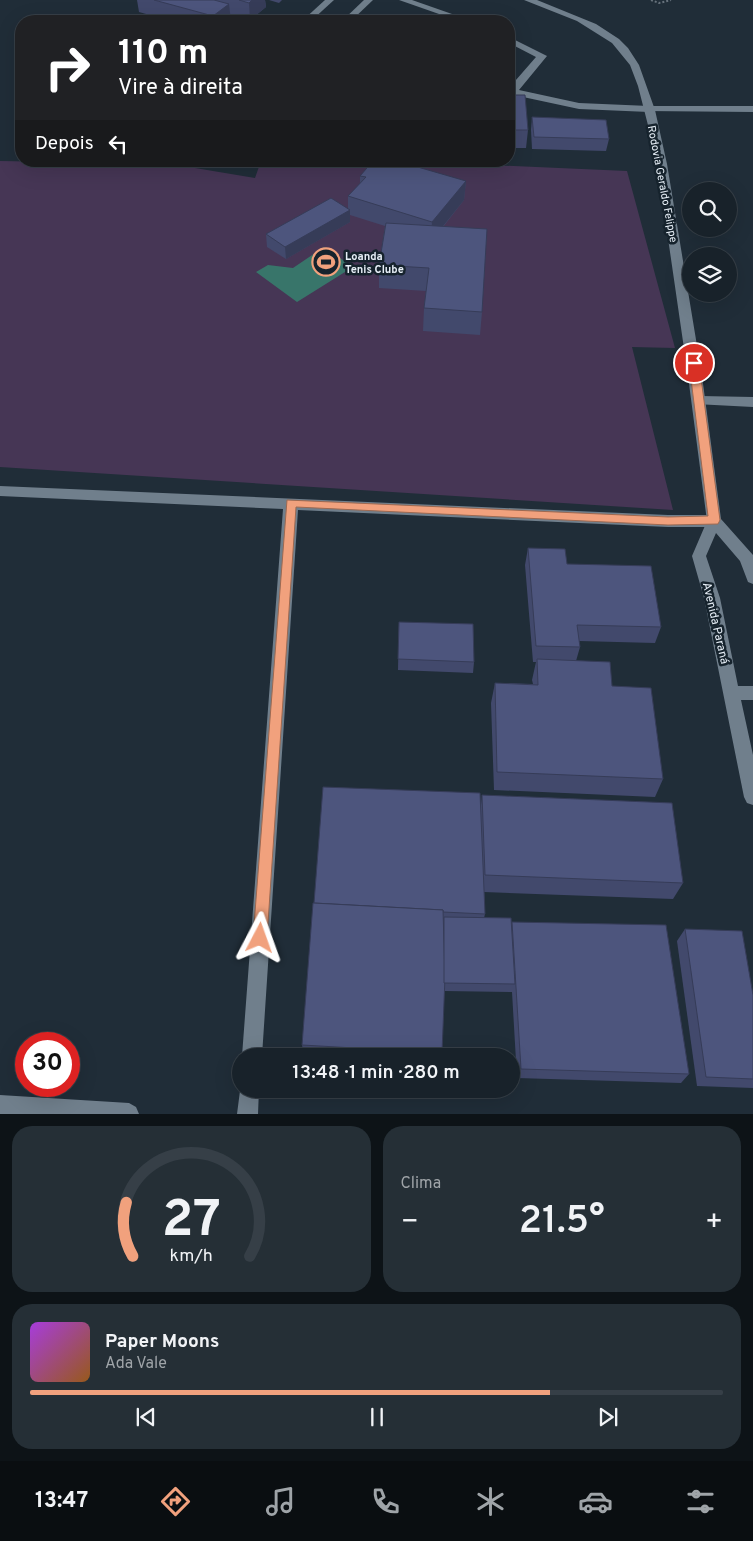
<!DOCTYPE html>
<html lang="pt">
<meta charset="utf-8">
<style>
:root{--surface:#18222a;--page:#252f36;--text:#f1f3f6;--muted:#9fa4a8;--line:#363f47;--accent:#f1a17d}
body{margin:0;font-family:Overpass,sans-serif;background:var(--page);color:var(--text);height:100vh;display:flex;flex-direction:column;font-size:19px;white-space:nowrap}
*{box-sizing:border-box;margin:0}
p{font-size:16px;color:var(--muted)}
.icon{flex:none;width:28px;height:28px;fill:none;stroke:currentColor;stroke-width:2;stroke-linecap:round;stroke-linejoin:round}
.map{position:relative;height:1114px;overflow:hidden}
.panel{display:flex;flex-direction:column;gap:12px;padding:12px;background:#0d1317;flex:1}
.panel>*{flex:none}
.guide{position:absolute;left:15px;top:15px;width:500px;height:152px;border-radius:20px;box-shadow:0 5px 20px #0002,0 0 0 1px var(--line);background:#202124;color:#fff;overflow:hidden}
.fabs{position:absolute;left:682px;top:182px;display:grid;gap:10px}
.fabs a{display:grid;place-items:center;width:55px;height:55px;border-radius:50%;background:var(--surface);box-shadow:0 5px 20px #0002,0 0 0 1px var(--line);font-size:25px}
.speed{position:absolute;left:15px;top:1032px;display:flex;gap:10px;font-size:25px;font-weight:700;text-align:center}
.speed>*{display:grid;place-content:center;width:65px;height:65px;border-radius:50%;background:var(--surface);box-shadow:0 5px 20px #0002,0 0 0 1px var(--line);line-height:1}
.speed .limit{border:8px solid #d22;background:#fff;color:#111}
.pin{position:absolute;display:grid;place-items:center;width:42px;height:42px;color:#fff;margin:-21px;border:2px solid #fff;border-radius:50%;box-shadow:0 1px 5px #0007}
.me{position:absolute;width:55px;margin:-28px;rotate:4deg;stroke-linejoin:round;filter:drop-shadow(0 0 4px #0008)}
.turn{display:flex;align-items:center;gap:18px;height:105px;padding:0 20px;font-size:22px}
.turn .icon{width:65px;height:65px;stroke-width:2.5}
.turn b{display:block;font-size:35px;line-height:42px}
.then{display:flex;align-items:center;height:48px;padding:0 20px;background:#0003;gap:10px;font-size:19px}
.big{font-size:38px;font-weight:600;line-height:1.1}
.panel .tile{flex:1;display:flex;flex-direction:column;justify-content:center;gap:8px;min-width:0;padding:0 18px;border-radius:20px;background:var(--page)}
.panel .dial{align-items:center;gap:0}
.dial svg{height:130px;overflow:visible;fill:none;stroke:var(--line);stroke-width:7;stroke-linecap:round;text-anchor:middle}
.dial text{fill:var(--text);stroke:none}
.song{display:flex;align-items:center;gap:15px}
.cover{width:60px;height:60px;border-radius:8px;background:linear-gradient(135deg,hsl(280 70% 55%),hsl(30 70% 35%))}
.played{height:5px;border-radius:2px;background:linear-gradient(90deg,var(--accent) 75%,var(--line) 75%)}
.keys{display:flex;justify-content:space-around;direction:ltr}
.heat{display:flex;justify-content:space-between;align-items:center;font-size:28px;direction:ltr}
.panel .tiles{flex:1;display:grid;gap:12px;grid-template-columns:1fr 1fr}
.tile:last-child{grid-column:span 2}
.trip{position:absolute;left:232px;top:1048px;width:288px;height:50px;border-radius:25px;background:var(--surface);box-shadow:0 5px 20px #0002,0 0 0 1px var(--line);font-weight:600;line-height:50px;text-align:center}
.menu{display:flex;height:80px;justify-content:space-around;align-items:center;background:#0a0e11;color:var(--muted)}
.menu .icon{width:35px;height:35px}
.menu .selected{color:var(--accent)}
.menu b{font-size:22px;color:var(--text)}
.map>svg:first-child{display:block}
</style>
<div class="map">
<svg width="753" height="1114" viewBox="0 0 753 1114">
<rect width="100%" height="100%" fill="#202d38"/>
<path fill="#463655" d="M0,161l171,3 84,14 6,-17h137l229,10 48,177 -43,-1 41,163 -673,-43z"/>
<path fill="#38756a" d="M324,247l29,20 -56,35 -41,-30 12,-7 25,3z"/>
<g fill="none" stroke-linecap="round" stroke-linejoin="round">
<path stroke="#68737d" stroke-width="2" stroke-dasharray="2 2" stroke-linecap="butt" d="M651,0l8,3 12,-3"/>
<g fill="#707f8c" fill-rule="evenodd">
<path d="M325,0h9l-23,21h-9z"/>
<path d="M364,0h9l-22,21h-9z"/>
<path d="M399,0h13l60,21h-13z"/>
<path d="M32,16l5,3 -2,2h-11z"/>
<path d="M21,27v16l-3,-1 -4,-6 4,-8z"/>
<path d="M509,37l38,19 -28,34 60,13 70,3 5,3 -5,3 -70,-3 -70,-15v-6l27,-31 -27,-14z"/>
<path d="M700,396l53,1v10l-58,-3 -2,-3z"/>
</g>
<g fill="#707f8c" fill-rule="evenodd">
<path d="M649,106h104v6l-108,-1 -1,-2z"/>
<path d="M0,486l668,29h46l5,2 2,4 -2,4 -5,2h-46l-370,-17 -36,546h-20l41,-547 -283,-13z"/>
<path d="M241,1083v6h18l-1,25h-21z"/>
<path d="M0,1095l129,8 7,4 3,7h-139z"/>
</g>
<path fill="#707f8c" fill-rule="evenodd" d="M524,0h13l59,24 23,15 9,9 11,17 16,45 12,54 35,212 19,143 32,36v29l-5,-2 -8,-21 -24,-28 -10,23 14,42 18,88h15v14h-12l12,55v50l-6,-2 -3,-6 -40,-199 -12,-42 15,-35 -19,-145 -27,-186 -10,-53 -13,-51 -8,-21 -18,-22 -35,-22z"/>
</g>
<g fill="#42496c">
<path d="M137,0h128l1,7 -16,13 -20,-6 1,7h-60l-32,-9z"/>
<path d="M269,0h13l-3,3z"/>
<path d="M509,95l19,35 -2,18h-17z"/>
<path d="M532,117l77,22 -3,12 -74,-2 -1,-19z"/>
<path d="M360,176l106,5 -2,19 -21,27 39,85 -2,23 -57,-4 1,-23 2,-17 -47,-3v-23l6,-39 -35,-11v7l-64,37 -19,-12 -1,-13 82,-25v-13l12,-12z"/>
<path d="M528,548l133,79 -6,16 -76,-2 1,6 -4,14 36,25 51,93 -8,18 -161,-7 -3,-87 4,-20 38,1 -1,-4 4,-18h-3l-8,-97z"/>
<path d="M399,622l75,40 -1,11 -75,-3z"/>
<path d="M482,795l201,88 -10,16 -189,-7 1,22 -1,4 27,7 1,-3 177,152 -8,9 -164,-5 -5,-86 -68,-1 -3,65h-137l-2,-11 179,-240z"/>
<path d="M685,929l68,66v93l-56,-2 -20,-145z"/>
</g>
<g fill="#363c58">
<path d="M252,0h13l1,7 -16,13 -1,-17z"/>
<path d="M229,4l2,17h-18v-5z"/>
<path d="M466,181l-2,19 -33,41 1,-19z"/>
<path d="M350,210v12l-64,37 -1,-12z"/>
</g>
<g fill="#4d557d" stroke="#363c58">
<path d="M154,0h60l15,4 -16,12z"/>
<path d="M239,0h13l-3,3z"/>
<path d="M509,95h16l3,35h-19z"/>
<path d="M532,117l74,3 3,19 -75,-2z"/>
<path d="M373,161h24l69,20 -34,41 -84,-26 18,-19 -6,-1z"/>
<path d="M331,198l19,12 -65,37 -19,-13z"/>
<path d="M386,223l101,6 -5,83 -58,-4 5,-40 -50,-3z"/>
<path d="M528,548l37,1 2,15 84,2 10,61 -84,-2 3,22 -44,-1z"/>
<path d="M399,622l74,2 1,38 -76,-3z"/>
<path d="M537,659l73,3 2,24 39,2 12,91 -166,-7 -2,-89 43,2z"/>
<path d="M323,787l157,6 5,121 -42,-2v-2l-129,-7z"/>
<path d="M482,795l190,8 11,80 -198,-8z"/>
<path d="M313,903l130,7 2,67 -3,76 -140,-8z"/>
<path d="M444,917l67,1 4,66 -71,-1z"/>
<path d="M512,922l154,3 23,149 -168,-5z"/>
<path d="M685,929l57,2 11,64v84l-47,-2z"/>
</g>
<path fill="#f1a17d" stroke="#9d6951" d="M694,360l5,3 21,157 -2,4 -50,1 -372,-18 -29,431 -2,5 -5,2 -5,-2 -2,-5 34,-438 381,17 40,-1 -19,-153z"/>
<defs>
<g id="stadium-ring" transform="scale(1.4375)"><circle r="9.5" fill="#16232d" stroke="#f1a17d" stroke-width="1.5"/><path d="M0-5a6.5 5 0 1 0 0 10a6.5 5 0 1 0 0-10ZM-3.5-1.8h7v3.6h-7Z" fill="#f1a17d"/></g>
</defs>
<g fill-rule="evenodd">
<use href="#stadium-ring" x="326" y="262"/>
</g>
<g text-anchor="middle" stroke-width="5" stroke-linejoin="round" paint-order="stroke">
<g font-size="11" fill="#e7eff7" stroke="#16232d">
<text transform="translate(663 184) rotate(79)" y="4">Rodovia Geraldo Felippe</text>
</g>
<g font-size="11" font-weight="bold" fill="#e7eff7" stroke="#16232d" text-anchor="start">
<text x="345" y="260">Loanda<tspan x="345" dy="13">Tenis Clube</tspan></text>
</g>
<g font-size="12" fill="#e7eff7" stroke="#16232d">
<text transform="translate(716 623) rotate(77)" y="4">Avenida Paraná</text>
</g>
</g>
</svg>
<div class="fabs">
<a><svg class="icon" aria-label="search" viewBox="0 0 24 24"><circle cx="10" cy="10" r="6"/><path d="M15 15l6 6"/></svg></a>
<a><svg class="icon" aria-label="layers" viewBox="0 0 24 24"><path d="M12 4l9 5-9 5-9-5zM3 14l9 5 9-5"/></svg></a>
</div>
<div class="speed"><div class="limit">30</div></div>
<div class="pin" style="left:694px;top:363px;background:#d93025"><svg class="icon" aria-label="arrive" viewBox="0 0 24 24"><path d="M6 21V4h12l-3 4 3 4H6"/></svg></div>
<svg class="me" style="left:260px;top:938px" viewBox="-20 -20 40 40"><path d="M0-17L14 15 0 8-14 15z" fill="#f1a17d" stroke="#fff" stroke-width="4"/></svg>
<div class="trip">13:48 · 1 min · 280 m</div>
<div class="guide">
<div class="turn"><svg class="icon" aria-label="right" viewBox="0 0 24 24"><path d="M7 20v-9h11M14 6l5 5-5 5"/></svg><div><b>110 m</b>Vire à direita</div></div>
<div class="then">Depois<svg class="icon" aria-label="left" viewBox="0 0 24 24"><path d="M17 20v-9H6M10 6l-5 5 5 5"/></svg></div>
</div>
</div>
<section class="panel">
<div class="tiles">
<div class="tile dial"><svg viewBox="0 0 100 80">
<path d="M14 69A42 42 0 1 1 86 69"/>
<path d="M14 69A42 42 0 0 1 10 36" stroke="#f1a17d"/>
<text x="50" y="56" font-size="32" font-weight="700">27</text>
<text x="50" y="72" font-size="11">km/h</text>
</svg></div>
<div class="tile"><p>Clima</p>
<div class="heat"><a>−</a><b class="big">21.5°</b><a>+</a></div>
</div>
<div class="tile">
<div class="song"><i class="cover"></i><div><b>Paper Moons</b><p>Ada Vale</p></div></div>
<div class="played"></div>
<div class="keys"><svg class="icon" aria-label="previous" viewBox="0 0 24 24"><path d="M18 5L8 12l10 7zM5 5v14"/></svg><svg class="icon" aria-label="pause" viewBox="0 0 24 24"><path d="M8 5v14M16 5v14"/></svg><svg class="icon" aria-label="next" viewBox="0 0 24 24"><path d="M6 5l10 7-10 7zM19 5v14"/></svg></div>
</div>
</div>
</section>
<nav class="menu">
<b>13:47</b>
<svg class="icon selected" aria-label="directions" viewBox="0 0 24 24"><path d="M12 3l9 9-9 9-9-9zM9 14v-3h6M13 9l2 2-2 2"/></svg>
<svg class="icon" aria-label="music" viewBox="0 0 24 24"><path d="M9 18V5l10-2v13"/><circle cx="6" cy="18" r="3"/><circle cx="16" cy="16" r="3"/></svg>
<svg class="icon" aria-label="phone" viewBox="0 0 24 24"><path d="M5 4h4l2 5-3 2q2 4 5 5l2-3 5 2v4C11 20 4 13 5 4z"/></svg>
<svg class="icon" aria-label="climate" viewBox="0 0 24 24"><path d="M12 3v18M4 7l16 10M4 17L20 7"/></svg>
<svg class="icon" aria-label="car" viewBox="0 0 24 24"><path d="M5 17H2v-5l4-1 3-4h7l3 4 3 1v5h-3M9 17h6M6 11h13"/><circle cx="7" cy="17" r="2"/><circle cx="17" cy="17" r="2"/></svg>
<svg class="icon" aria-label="filters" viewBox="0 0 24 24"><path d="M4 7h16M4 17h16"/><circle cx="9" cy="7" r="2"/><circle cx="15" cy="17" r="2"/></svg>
</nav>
